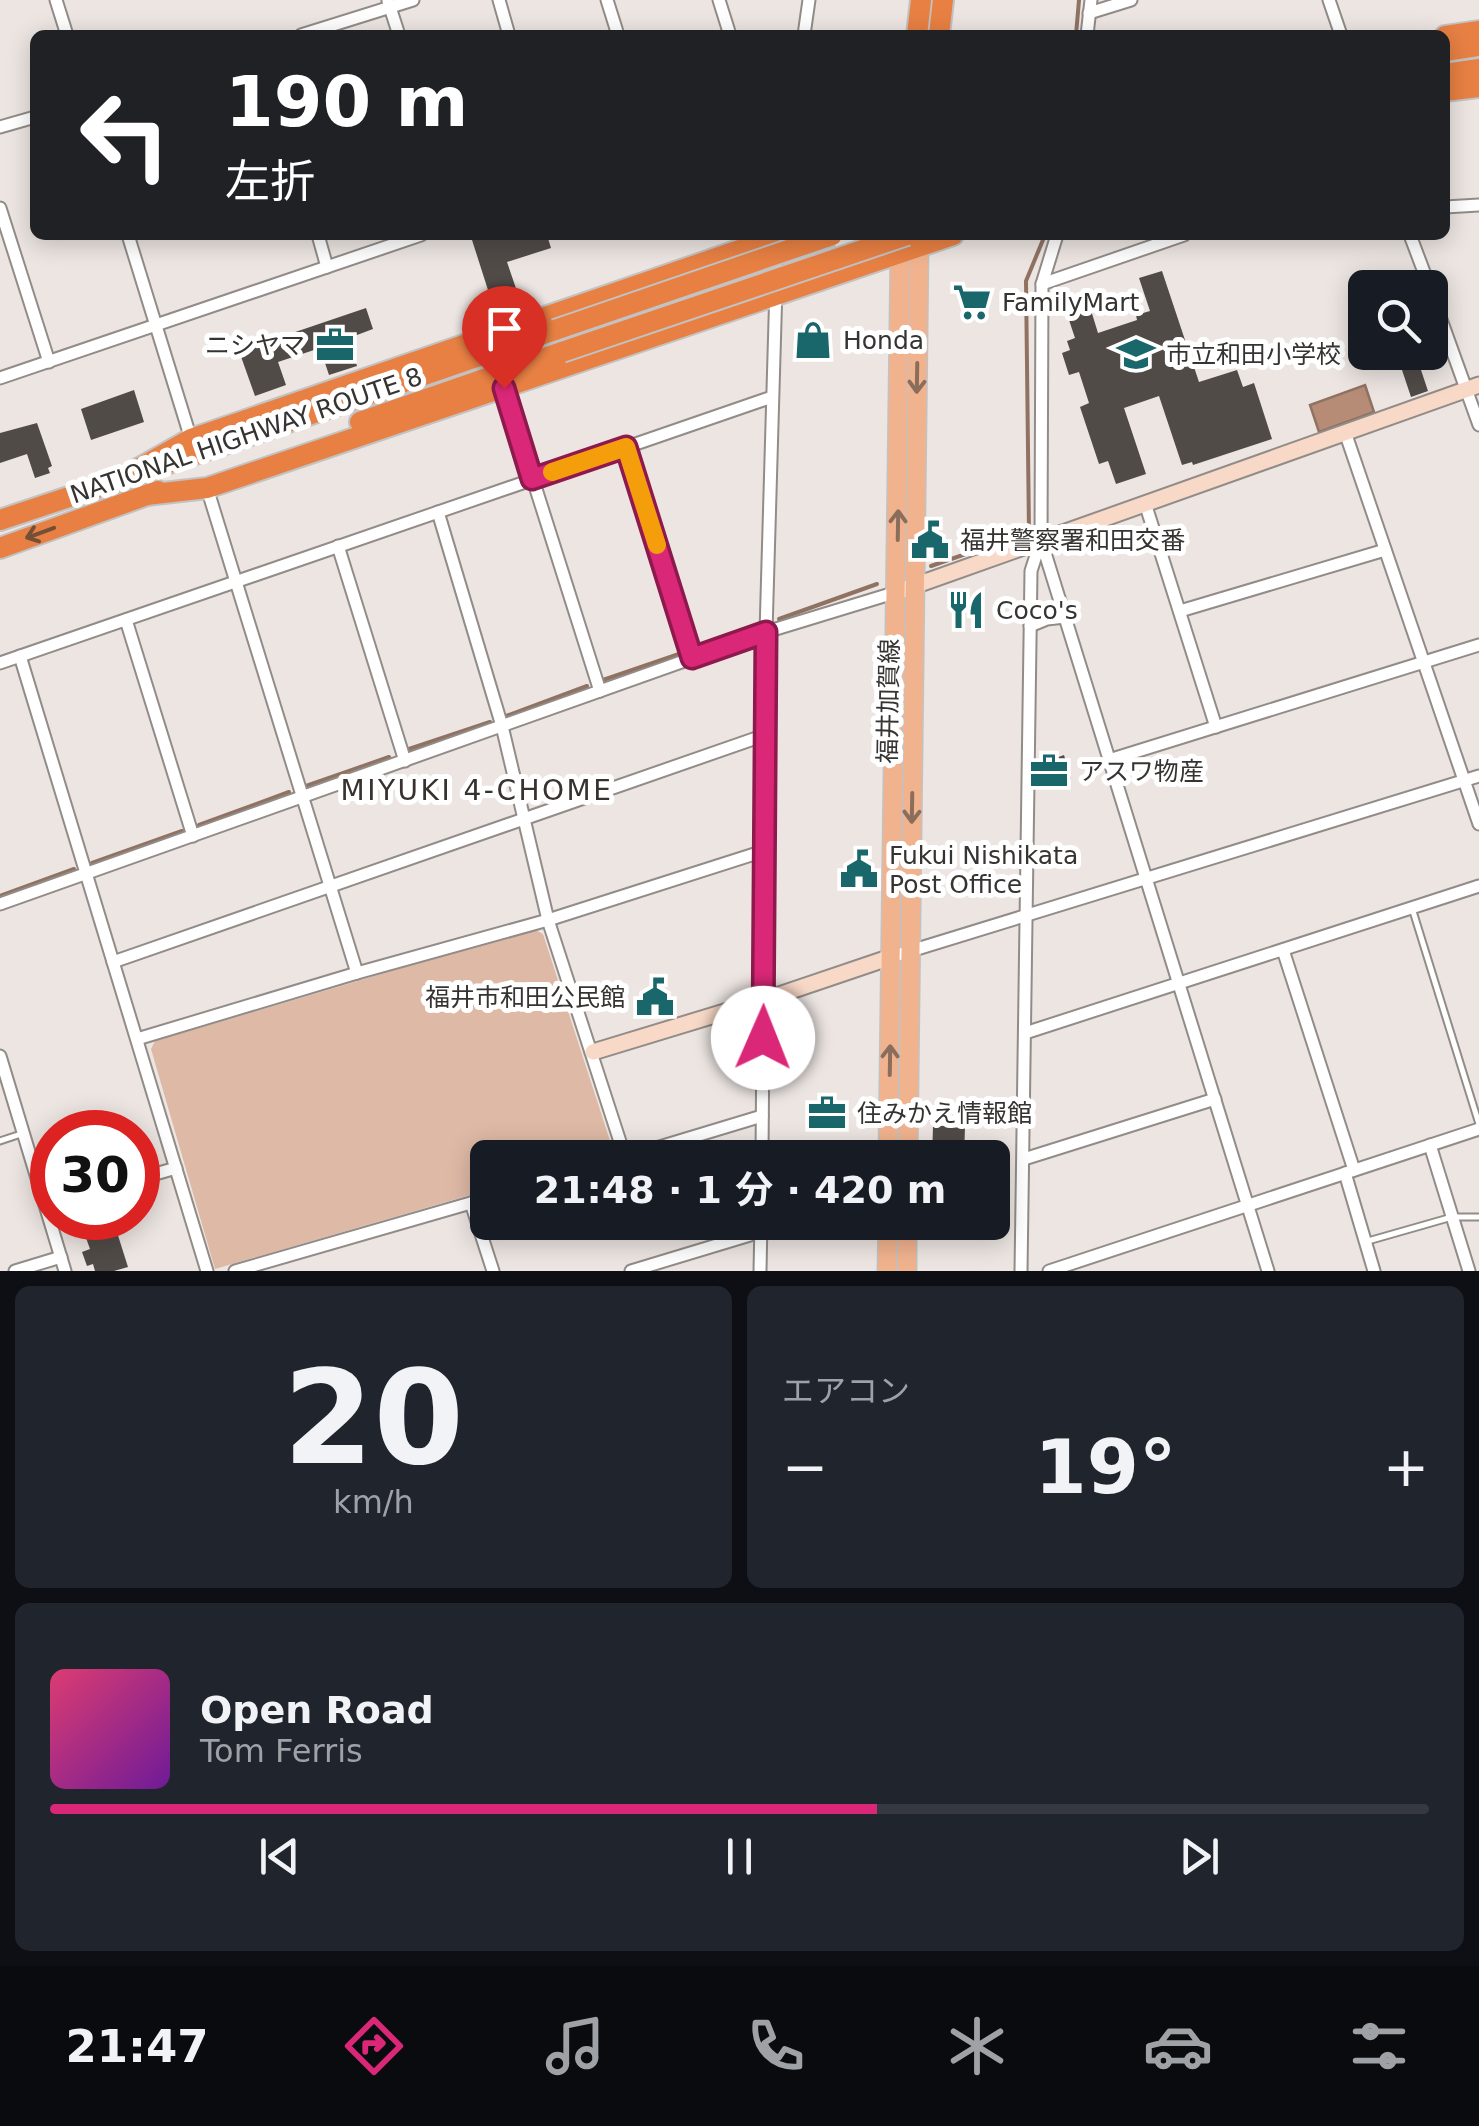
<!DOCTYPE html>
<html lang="ja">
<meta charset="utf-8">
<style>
:root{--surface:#171b24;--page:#20242c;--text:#f1f3f6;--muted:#9ea1a6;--line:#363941;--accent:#db2777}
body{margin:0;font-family:"DejaVu Sans","Noto Sans JP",sans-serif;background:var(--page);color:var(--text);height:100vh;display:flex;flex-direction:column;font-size:38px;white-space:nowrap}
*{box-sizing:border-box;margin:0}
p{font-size:32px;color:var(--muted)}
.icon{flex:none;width:55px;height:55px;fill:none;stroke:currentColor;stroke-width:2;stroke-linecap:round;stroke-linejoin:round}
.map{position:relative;height:1271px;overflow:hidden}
.panel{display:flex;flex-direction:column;gap:15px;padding:15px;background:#0d0f14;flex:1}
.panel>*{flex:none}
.guide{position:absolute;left:30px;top:30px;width:1420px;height:210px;border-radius:15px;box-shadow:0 5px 25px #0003;background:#202124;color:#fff;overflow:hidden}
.fabs{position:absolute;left:1348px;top:270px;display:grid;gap:20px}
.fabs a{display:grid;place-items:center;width:100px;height:100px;border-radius:15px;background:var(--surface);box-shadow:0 5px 25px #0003;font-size:50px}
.speed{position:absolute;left:30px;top:1110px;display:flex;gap:20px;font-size:50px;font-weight:700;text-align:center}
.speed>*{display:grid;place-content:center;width:130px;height:130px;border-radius:50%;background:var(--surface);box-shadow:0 5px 25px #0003;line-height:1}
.speed .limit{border:15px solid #d22;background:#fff;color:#111}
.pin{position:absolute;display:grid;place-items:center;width:85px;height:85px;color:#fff;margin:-102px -42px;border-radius:50% 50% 50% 0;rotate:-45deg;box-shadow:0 0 10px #0007}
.pin .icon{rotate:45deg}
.me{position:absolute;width:110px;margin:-55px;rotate:1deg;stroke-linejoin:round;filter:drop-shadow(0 0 8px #0008)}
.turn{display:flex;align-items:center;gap:35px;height:210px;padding:0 30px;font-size:45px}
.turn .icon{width:130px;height:130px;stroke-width:2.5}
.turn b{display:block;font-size:70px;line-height:85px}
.big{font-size:75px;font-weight:700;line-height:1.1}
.panel .card{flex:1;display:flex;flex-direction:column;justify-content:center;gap:15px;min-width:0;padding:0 35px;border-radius:15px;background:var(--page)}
.panel .dial{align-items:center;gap:0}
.dial b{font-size:130px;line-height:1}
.song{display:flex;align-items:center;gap:30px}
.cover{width:120px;height:120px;border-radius:15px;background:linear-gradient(135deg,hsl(340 70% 55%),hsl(280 70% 35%))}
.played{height:10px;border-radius:5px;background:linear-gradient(90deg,var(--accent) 60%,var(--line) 60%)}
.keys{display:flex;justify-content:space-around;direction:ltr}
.heat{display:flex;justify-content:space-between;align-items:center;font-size:55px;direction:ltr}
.panel .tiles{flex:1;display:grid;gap:15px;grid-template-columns:1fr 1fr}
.card:last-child{grid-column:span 2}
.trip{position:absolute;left:470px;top:1140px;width:540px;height:100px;border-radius:15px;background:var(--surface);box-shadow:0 5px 25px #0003;font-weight:700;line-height:100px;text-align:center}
.dock{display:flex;height:160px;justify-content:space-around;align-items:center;background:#090b0e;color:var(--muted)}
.dock .icon{width:70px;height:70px}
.dock .current{color:var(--accent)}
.dock b{font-size:45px;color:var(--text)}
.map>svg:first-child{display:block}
</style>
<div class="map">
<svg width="1479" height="1271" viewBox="0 0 1479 1271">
<rect width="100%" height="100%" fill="#ece5e2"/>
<path fill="#deb9a6" d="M534,929l9,5 71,219 -15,5h-111l-1,32 -272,79 -64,-220 4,-8z"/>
<path fill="#b68c77" stroke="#907262" stroke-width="2.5" d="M1365,385l9,27 -55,20 -9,-27z"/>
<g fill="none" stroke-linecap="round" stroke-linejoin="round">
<g stroke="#907262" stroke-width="4">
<path d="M1076,35l3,-35"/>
<path d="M931,566l98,-34 -3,-251 19,-46"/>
<path d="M779,619l98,-35"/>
<path d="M696,648l60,-21"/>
<path d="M603,680l76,-26"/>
<path d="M506,716l81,-30"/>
<path d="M406,750l84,-28"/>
<path d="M306,786l83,-29"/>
<path d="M199,825l90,-33"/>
<path d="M92,863l90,-32"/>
<path d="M0,896l74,-27"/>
</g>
</g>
<g fill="#514b48">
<path d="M485,235h62l4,13 -44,14 15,44 -26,9 -24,-75z"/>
<path d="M1162,271l37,111 38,-12 6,17 11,-4 18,56 -79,26 -1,-3 -10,3 -23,-69 -35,12 22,66 -30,10 -8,-23 -9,3 -19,-57 9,-4 -10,-31 -10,3 -7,-22 8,-3 -3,-9 8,-3 -12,-36 23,-8 12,39 39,-13 -1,-5 14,-4 -11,-33z"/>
<path d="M366,308l7,21 -24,9 8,28 -28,9 -9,-27 -42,14 8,23 -31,11 -16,-45z"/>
<path d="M1396,352h19l13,39 -17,6z"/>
<path d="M134,390l10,32 -53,18 -10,-31z"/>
<path d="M37,423l15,43 -4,2 2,5 -15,5 -8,-24 -27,9v-30z"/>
<path d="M1064,755l7,24 -28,9 -3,-7 2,-18z"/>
<path d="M933,1126h32l-1,32h-32z"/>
<path d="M115,1226l13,41 -14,4h-19l-2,-7 -6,2 -5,-14 8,-3 -5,-14z"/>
</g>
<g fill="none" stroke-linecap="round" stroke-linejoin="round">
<g stroke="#928c88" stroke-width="9">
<g id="lane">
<path d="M1412,908l67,216"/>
<path d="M0,1141l21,-7"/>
<path d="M1368,1241l84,-24h27"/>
</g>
</g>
<g stroke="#928c88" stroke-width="15">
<g id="street">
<path d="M56,0l11,35"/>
<path d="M499,0l10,35"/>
<path d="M607,0l11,35"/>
<path d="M719,0l11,35"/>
<path d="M1329,0l12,35"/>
<path d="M388,1l11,34"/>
<path d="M1089,13l42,-13"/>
<path d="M301,35l112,-35"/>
<path d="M804,35l5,-35"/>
<path d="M1087,35l4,-35"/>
<path d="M0,127l35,-10"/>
<path d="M1445,207l34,-2"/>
<path d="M0,208l49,154"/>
<path d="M128,235l63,204"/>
<path d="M318,235l9,32"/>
<path d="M1410,235l20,53"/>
<path d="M1042,284l142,-49"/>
<path d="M1430,289l49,136"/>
<path d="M0,378l421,-143"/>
<path d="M504,388l96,303"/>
<path d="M1345,432l134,392"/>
<path d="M626,447l66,211"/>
<path d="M207,488l150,485"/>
<path d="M1145,503l71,224"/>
<path d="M438,512l64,214 46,194 77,237"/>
<path d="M1041,540l227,731"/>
<path d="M338,546l67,215"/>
<path d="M1180,611l205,-61"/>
<path d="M126,620l67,216"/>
<path d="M1030,626l17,-7 18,-2"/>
<path d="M20,656l187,615"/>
<path d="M0,663l772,-266"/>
<path d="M1109,760l370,-115"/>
<path d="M0,904l766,-272 131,-40"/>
<path d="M1283,950l71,220"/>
<path d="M891,957l588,-181"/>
<path d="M113,962l652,-227"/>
<path d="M1025,1033l454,-147"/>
<path d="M137,1039l220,-66 191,-53 216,-69"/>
<path d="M0,1056l65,215"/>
<path d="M1430,1145l39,126"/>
<path d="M623,1158l139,-42"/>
<path d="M762,1158l4,-526 11,-380"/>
<path d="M1024,1159l191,-60"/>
<path d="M1345,1173l29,98"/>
<path d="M138,1179l38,-11"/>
<path d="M471,1203l22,68"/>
<path d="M15,1271l46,-14"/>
<path d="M235,1271l253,-73"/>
<path d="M631,1271l129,-39"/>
<path d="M760,1271l1,-49"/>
<path d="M1021,1271l10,-700 10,-31 1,-256 15,-49"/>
<path d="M1049,1271l430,-142"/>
</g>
</g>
<g stroke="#928c88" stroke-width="19">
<g id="secondary">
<path d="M897,592l582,-207"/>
<path d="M593,1052l171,-52 127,-43"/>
</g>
</g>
<g stroke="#c3c2c2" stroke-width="21">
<g id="primary">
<path d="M888,1158l12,-906"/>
<path d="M908,1158l11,-912"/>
<path d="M887,1271l1,-49"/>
<path d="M907,1271v-49"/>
</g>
</g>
<g stroke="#c3c2c2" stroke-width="24">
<g id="highway">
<path d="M917,35l4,-35"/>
<path d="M939,35l4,-35"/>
<path d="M1445,36l34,-5"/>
<path d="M1445,51l34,-5"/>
<path d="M1445,74l34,-5"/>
<path d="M1445,91l34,-4"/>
<path d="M360,422l202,-70"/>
<path d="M163,465l392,-135"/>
<path d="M115,482l76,-43 592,-204"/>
<path d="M146,495l61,-7 746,-253"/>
<path d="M0,520l126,-42"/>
<path d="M0,548l158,-57"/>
</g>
</g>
<use href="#lane" stroke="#fff" stroke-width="5"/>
<use href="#street" stroke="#fff" stroke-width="11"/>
<use href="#secondary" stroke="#f8d9c7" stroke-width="15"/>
<use href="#primary" stroke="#f1b38e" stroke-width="18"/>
<use href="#highway" stroke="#e88043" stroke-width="20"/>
<g stroke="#c3c2c2" stroke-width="24" stroke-linecap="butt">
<g id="highway-bridge">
<path d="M555,330l277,-95"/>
<path d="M562,352l345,-117"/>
</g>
</g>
<use href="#highway-bridge" stroke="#e88043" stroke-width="20"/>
</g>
<defs><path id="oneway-shaft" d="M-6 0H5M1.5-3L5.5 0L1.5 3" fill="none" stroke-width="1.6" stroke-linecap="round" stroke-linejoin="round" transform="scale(2.5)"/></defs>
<g stroke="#8a6d5b">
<use href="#oneway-shaft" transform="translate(917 378) rotate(91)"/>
<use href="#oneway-shaft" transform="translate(898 525) rotate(-89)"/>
<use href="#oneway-shaft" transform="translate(912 808) rotate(91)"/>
<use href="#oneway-shaft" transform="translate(890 1060) rotate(-89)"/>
</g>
<use stroke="#744f38" href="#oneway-shaft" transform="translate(40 533) rotate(160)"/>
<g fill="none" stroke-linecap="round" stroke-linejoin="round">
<g stroke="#8e194d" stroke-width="25">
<path id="route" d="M504,388l28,91 94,-32 66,211 74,-26 -3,406"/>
</g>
<use href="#route" stroke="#db2777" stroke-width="18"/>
<path stroke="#f59e0b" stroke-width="18" d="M552,472l74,-25 31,98"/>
</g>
<defs>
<g id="supermarket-bare" transform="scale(3)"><path d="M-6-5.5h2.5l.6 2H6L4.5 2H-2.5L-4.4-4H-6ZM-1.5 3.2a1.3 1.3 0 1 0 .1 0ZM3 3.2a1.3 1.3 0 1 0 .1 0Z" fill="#19676a" stroke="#fff" stroke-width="2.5" paint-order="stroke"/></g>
<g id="shop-bare" transform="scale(3)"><path d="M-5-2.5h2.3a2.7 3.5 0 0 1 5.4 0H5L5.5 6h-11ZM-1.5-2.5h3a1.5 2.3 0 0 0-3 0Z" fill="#19676a" stroke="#fff" stroke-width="2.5" paint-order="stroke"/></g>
<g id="office-bare" transform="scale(3)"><path d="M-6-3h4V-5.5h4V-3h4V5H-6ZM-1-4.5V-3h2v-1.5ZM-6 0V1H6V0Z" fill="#19676a" stroke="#fff" stroke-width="2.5" paint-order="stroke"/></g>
<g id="school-bare" transform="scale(3)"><path d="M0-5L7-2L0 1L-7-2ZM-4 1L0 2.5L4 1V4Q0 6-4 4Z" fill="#19676a" stroke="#fff" stroke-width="2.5" paint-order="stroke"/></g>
<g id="civic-bare" transform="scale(3)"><path d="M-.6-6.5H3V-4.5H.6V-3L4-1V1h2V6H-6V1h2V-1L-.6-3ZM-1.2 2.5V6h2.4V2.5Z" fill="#19676a" stroke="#fff" stroke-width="2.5" paint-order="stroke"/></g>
<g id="restaurant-bare" transform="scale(3)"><path d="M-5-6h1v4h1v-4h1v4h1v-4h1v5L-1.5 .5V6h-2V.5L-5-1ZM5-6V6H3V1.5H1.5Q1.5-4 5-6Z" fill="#19676a" stroke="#fff" stroke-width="2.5" paint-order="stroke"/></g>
</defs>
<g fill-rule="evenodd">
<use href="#supermarket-bare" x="972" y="302"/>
<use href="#shop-bare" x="813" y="340"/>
<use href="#office-bare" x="335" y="345"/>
<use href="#school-bare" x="1136" y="354"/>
<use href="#civic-bare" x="930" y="540"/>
<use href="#restaurant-bare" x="966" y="610"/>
<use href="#office-bare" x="1049" y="771"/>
<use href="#civic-bare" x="859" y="869"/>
<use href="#civic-bare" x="655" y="997"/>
<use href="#office-bare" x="827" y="1113"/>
</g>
<g text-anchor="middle" stroke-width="10" stroke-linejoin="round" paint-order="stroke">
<g font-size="25" fill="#363432" stroke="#fff" text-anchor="start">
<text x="1002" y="311">FamilyMart</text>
<text x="843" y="349">Honda</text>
<text x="305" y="354" text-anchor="end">ニシヤマ</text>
<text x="1166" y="363">市立和田小学校</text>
<text x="960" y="549">福井警察署和田交番</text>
<text x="996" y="619">Coco's</text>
<text x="1079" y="780">アスワ物産</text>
<text x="889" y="864">Fukui Nishikata<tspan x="889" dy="29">Post Office</tspan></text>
<text x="625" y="1006" text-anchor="end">福井市和田公民館</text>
<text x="857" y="1122">住みかえ情報館</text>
</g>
<g font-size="25" fill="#363432" stroke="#fff">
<text transform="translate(246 435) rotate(-19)" y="9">NATIONAL HIGHWAY ROUTE 8</text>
<text transform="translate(888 701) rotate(-89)" y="9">福井加賀線</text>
</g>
<g font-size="28" letter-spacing="2.5" fill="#37322f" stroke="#fff">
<text x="477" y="800">MIYUKI 4-CHOME</text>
</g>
</g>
</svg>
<div class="fabs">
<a><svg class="icon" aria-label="search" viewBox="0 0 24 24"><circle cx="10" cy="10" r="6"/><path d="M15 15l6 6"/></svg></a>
</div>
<div class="speed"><div class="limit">30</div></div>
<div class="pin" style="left:504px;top:388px;background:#d93025"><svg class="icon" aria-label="arrive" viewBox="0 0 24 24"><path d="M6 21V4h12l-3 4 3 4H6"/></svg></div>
<svg class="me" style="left:763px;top:1038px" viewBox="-20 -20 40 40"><circle r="19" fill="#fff"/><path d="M0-13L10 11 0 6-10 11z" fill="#db2777"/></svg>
<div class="trip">21:48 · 1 分 · 420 m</div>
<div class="guide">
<div class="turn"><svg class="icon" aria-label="left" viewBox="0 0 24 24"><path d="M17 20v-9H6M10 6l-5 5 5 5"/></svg><div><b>190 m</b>左折</div></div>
</div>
</div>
<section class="panel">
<div class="tiles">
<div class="card dial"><b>20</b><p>km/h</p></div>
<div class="card"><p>エアコン</p>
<div class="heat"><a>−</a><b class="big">19°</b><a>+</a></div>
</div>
<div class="card">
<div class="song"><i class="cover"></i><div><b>Open Road</b><p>Tom Ferris</p></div></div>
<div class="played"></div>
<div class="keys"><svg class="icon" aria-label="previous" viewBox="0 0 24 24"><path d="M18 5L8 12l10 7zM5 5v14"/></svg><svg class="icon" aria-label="pause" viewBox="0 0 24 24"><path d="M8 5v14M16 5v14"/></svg><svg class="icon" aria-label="next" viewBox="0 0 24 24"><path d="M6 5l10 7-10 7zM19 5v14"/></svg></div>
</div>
</div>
</section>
<nav class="dock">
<b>21:47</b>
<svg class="icon current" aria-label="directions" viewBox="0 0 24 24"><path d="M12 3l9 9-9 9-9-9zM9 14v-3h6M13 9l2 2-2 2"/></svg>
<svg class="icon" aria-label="music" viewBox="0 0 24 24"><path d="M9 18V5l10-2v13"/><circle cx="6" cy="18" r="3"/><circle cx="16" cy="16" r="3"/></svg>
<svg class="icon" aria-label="phone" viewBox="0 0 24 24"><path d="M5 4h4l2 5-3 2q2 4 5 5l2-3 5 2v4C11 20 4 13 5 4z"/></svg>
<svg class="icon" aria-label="climate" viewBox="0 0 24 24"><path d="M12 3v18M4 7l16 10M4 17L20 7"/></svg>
<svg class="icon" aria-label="car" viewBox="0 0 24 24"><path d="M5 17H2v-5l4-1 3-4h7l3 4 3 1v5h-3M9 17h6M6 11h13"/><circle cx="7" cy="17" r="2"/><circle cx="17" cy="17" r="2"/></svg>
<svg class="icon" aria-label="filters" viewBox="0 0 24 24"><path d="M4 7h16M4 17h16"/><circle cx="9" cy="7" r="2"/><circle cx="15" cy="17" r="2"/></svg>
</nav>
